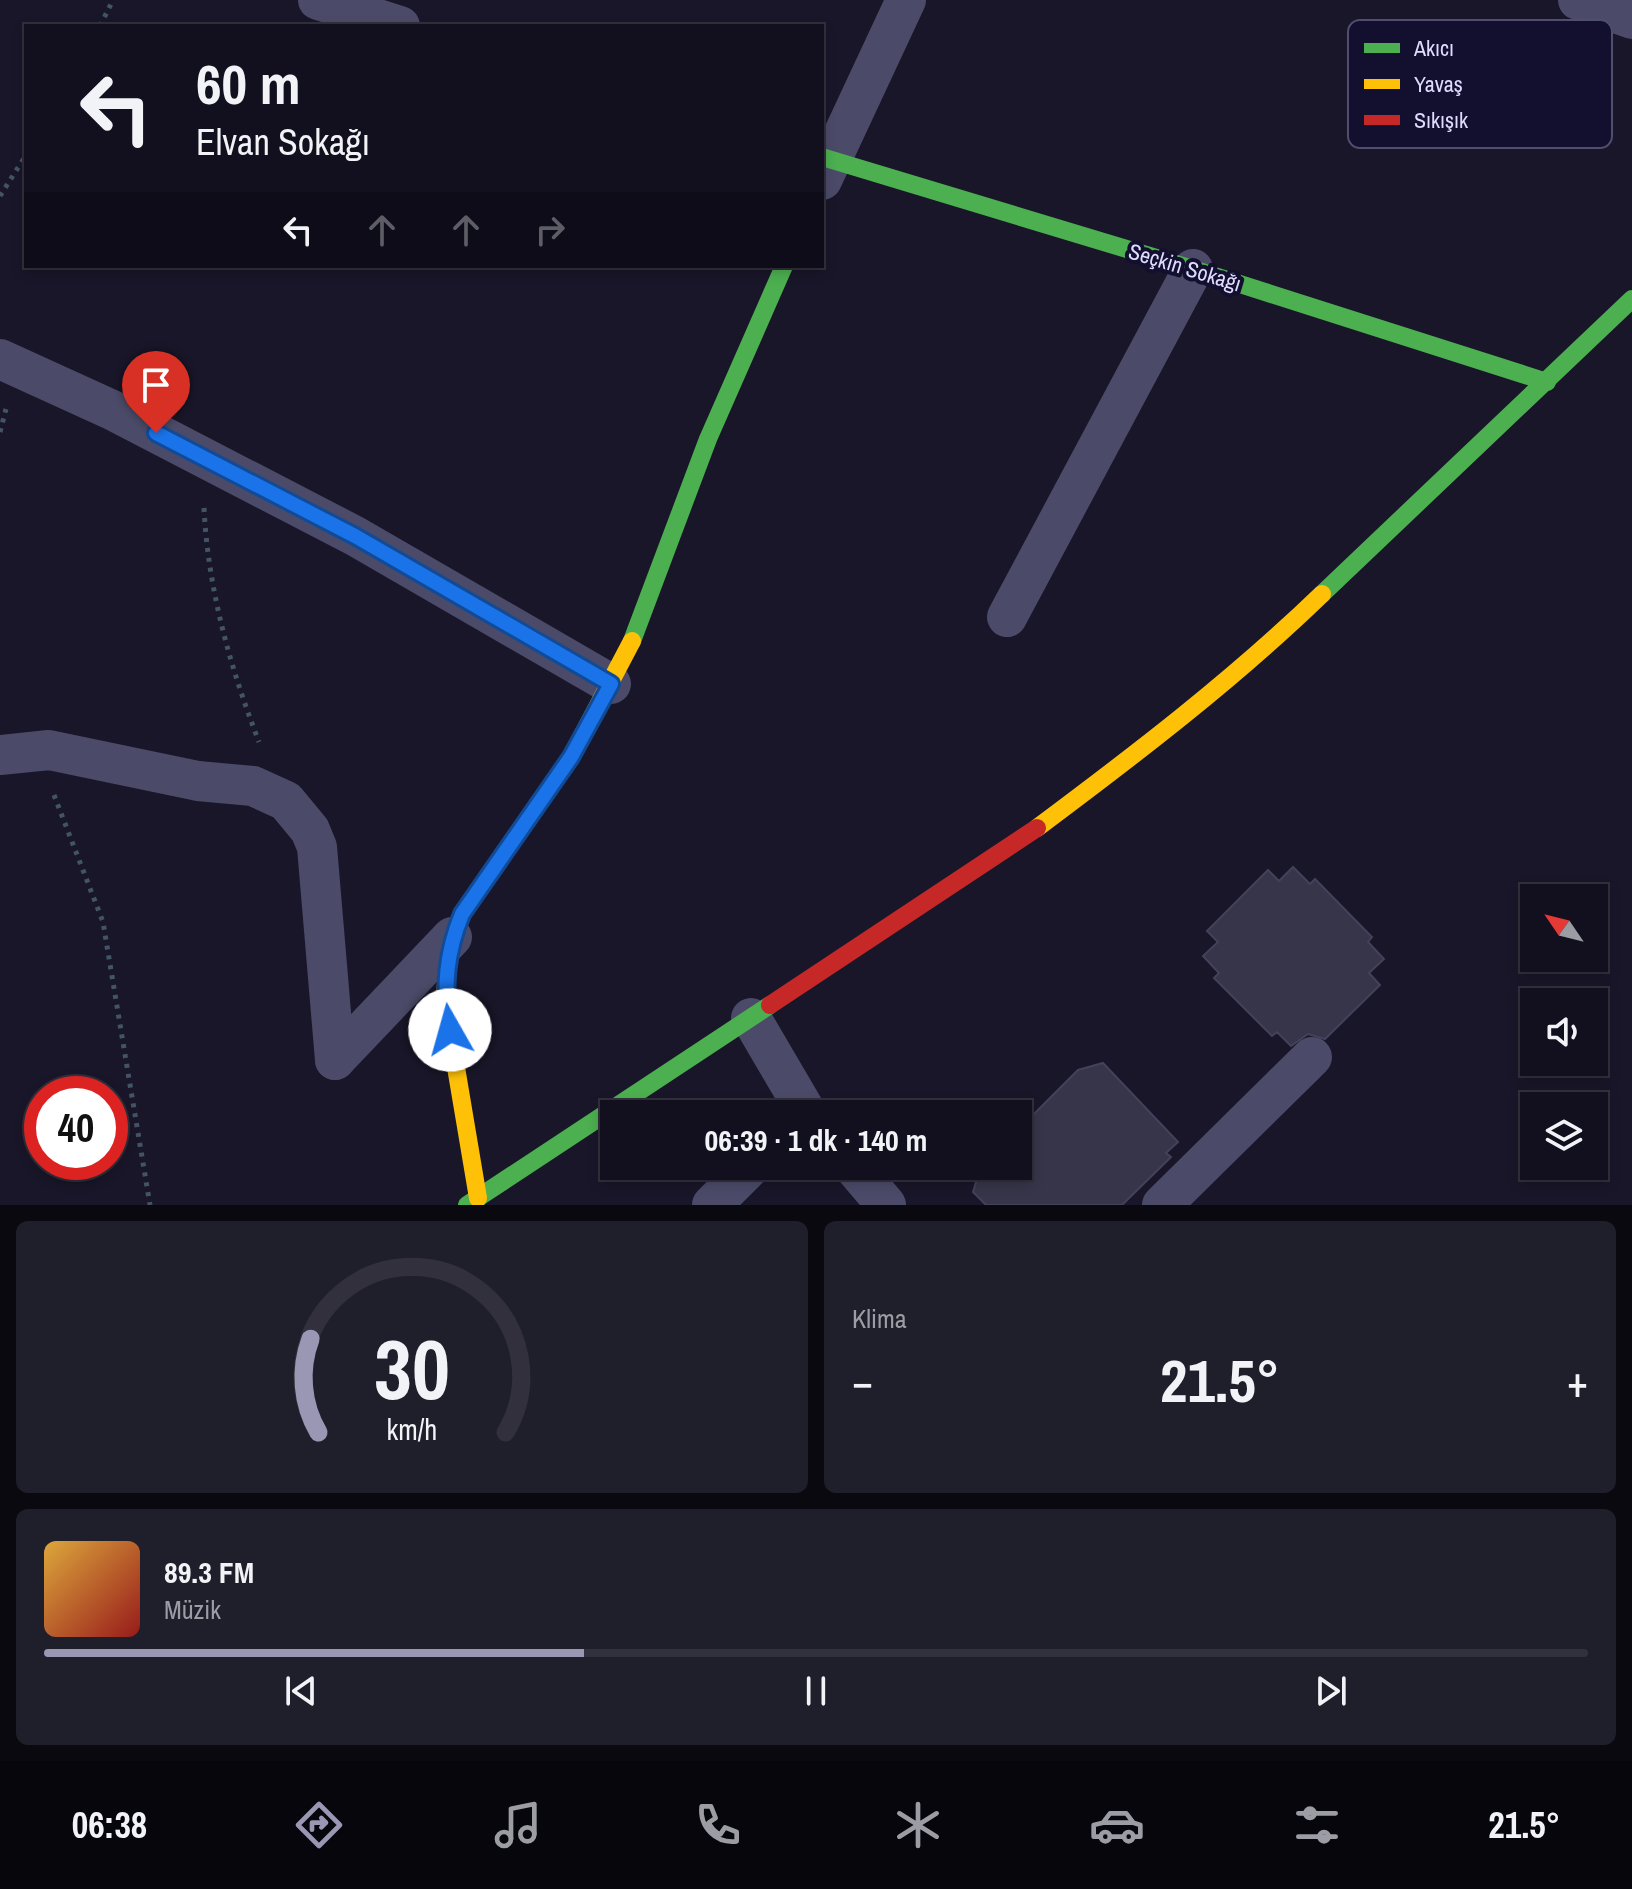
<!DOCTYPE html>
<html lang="tr">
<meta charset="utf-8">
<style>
:root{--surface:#12101e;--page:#1f1e2b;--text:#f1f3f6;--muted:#9c9da4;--line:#31303c;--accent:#9997b4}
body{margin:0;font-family:"Archivo Narrow",sans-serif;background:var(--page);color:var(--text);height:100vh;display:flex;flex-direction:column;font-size:30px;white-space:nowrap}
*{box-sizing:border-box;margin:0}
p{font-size:26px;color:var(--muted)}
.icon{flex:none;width:44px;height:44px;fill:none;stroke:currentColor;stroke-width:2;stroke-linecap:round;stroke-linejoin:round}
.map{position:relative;height:1205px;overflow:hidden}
.sheet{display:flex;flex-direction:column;gap:16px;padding:16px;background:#0a0910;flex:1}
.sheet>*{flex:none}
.banner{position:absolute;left:24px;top:24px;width:800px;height:244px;border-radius:0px;box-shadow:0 4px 12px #0003,0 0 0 2px var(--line);background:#12101e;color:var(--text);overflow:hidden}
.needle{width:52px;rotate:305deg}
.buttons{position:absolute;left:1520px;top:884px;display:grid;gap:16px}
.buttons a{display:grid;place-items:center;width:88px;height:88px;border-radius:0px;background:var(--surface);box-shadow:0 4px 12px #0003,0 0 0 2px var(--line);font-size:40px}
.speed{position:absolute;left:24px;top:1076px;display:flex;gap:16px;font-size:40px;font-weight:700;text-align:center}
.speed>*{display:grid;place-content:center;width:104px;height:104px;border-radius:50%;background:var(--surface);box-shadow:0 4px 12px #0003,0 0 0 2px var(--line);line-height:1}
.speed .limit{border:12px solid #d22;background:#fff;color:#111}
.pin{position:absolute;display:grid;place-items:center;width:68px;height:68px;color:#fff;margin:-82px -34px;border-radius:50% 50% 50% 0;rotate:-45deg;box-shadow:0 0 8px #0007}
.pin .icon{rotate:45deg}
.me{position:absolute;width:88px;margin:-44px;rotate:353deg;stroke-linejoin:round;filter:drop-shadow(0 0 6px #0008)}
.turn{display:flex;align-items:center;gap:28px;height:168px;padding:0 40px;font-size:36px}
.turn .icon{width:104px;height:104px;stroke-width:2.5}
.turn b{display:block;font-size:56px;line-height:68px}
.lanes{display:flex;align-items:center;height:76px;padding:0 40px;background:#0003;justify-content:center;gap:40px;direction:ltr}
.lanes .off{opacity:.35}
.big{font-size:60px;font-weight:700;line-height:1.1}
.sheet .tile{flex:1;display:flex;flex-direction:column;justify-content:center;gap:12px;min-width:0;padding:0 28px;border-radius:12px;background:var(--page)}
.sheet .dial{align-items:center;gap:0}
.dial svg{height:208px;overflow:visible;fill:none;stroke:var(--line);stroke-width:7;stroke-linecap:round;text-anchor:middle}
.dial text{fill:var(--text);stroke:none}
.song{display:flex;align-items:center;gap:24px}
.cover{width:96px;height:96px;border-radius:12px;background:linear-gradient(135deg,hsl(40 70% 55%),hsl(0 70% 35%))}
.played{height:8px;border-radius:4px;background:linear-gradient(90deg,var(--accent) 35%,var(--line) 35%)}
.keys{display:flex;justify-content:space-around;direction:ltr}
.heat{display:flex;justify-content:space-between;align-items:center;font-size:44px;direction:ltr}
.sheet .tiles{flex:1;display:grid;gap:16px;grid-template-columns:1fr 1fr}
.tile:last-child{grid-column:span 2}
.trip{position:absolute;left:600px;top:1100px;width:432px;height:80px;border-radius:0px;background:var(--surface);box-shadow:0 4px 12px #0003,0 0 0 2px var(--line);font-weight:700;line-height:80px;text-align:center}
.tab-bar{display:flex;height:128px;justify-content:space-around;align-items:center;background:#07060c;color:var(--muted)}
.tab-bar .icon{width:56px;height:56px}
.tab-bar .active{color:var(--accent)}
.tab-bar b{font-size:36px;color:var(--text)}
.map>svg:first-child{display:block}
</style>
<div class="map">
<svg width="1632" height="1205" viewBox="0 0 1632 1205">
<rect width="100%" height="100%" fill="#181628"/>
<g fill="#373549" stroke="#44415b" stroke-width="2">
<path d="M1293,867l17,17 5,-5 57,58 -4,5 16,17 -15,14 11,12 -55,54 -17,-5 -17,12 -14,-14 -5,4 -58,-58 5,-5 -16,-17 15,-14 -11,-11 61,-61 11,11z"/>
<path d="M1103,1063l75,79 -12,11 5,4 -49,48h-136l-13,-13 8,-26h37v-36l60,-60z"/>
</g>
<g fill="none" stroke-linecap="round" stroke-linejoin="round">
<g stroke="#435464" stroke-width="5" stroke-dasharray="4 6" stroke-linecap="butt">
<path d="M100,26l13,-26"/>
<path d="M0,196l26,-41"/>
<path d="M0,432l6,-23"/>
<path d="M204,508c4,81 26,159 55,234"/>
<path d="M54,795l49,127 47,283"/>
</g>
<g stroke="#4b4b69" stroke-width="40">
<path d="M318,0l82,26"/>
<path d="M1578,0l54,19"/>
<path d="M822,180l84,-180"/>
<path d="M0,359l112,51 243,126 256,148"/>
<path d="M1007,617l186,-348"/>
<path d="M0,755l49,-5 149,31 55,5 33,15 24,29 7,17 18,213"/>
<path d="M751,1018l54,92 -4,4"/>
<path d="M335,1060l117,-123"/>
<path d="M853,1166l33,39"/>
<path d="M712,1205l39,-39"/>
<path d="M1162,1205l150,-148"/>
</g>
<g stroke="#4caf50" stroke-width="18">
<path d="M822,157l371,112 354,113"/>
<path d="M1322,594l310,-295"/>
<path d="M632,641l76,-202 76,-173"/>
<path d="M467,1205l303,-200"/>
</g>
<g stroke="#ffc107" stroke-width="18">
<path d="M1037,828c99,-74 196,-148 285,-234"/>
<path d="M478,1198l-33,-196c1,-32 4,-59 17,-88l109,-157 61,-116"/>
</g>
<path stroke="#c62828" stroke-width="18" d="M770,1005l267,-177"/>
</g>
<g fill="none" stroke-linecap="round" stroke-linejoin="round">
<g stroke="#114b97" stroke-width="20">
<path id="route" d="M156,433l199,103 256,148 -40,73 -109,157c-16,39 -19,74 -12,116"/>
</g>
<use href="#route" stroke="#1a73e8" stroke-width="14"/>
</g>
<g text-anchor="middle" stroke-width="8" stroke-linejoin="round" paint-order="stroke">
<g font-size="22" fill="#dfddff" stroke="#120f2f">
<text transform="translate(1185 267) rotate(17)" y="8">Seçkin Sokağı</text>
</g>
</g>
<rect x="1348" y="20" width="264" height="128" rx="12" fill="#120f2f" stroke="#504d6d" stroke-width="2"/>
<rect x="1364" y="43" width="36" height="10" fill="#4caf50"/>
<rect x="1364" y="79" width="36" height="10" fill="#ffc107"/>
<rect x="1364" y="115" width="36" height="10" fill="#c62828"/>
<g font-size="22" fill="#dfddff">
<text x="1414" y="56">Akıcı</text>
<text x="1414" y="92">Yavaş</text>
<text x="1414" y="128">Sıkışık</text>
</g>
</svg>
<div class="buttons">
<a><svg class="needle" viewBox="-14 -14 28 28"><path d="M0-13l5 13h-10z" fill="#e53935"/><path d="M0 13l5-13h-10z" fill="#9c9da4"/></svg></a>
<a><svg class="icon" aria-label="sound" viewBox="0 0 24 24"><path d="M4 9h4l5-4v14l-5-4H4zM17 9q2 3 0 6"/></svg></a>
<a><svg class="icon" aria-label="layers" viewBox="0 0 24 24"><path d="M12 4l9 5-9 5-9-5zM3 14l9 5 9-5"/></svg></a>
</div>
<div class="speed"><div class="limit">40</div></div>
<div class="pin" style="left:156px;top:433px;background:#d93025"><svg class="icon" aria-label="arrive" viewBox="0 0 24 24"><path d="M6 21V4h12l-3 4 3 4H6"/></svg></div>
<svg class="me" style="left:450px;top:1030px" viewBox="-20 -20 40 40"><circle r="19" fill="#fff"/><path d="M0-13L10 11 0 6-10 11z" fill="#1a73e8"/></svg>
<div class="trip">06:39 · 1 dk · 140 m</div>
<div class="banner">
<div class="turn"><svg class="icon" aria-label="left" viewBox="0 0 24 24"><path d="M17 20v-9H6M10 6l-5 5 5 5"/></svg><div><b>60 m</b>Elvan Sokağı</div></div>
<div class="lanes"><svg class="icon" aria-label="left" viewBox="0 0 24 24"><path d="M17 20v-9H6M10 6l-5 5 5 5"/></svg><svg class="icon off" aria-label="ahead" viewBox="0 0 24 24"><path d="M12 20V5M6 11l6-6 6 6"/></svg><svg class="icon off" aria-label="ahead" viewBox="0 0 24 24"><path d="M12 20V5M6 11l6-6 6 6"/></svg><svg class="icon off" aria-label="right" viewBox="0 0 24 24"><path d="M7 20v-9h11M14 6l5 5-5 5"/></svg></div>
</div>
</div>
<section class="sheet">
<div class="tiles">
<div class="tile dial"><svg viewBox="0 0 100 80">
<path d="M14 69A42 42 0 1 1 86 69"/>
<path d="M14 69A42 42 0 0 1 11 33" stroke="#9997b4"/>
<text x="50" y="56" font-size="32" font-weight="700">30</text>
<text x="50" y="72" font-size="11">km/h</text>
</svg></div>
<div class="tile"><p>Klima</p>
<div class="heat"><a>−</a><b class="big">21.5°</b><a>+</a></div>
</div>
<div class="tile">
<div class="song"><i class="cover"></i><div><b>89.3 FM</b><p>Müzik</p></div></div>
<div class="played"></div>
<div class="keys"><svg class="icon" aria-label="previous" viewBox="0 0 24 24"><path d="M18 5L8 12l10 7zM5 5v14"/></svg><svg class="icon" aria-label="pause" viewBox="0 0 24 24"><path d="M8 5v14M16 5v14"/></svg><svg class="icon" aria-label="next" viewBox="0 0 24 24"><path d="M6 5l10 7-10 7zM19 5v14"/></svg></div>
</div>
</div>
</section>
<nav class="tab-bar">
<b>06:38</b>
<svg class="icon active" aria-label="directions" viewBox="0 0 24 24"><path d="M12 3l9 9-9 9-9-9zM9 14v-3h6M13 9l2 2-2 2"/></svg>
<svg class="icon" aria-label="music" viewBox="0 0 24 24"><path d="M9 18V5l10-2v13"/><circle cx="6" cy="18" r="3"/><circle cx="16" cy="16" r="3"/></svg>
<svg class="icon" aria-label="phone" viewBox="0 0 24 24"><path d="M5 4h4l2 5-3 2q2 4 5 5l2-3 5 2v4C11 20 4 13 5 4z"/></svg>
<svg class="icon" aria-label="climate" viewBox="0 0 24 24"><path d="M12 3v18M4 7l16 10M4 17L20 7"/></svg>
<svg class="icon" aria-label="car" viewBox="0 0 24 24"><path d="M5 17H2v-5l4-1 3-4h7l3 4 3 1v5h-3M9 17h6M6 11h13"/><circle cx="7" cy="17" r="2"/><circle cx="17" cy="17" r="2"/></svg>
<svg class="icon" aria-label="filters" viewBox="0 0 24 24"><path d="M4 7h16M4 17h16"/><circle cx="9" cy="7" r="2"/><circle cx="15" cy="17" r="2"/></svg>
<b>21.5°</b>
</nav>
